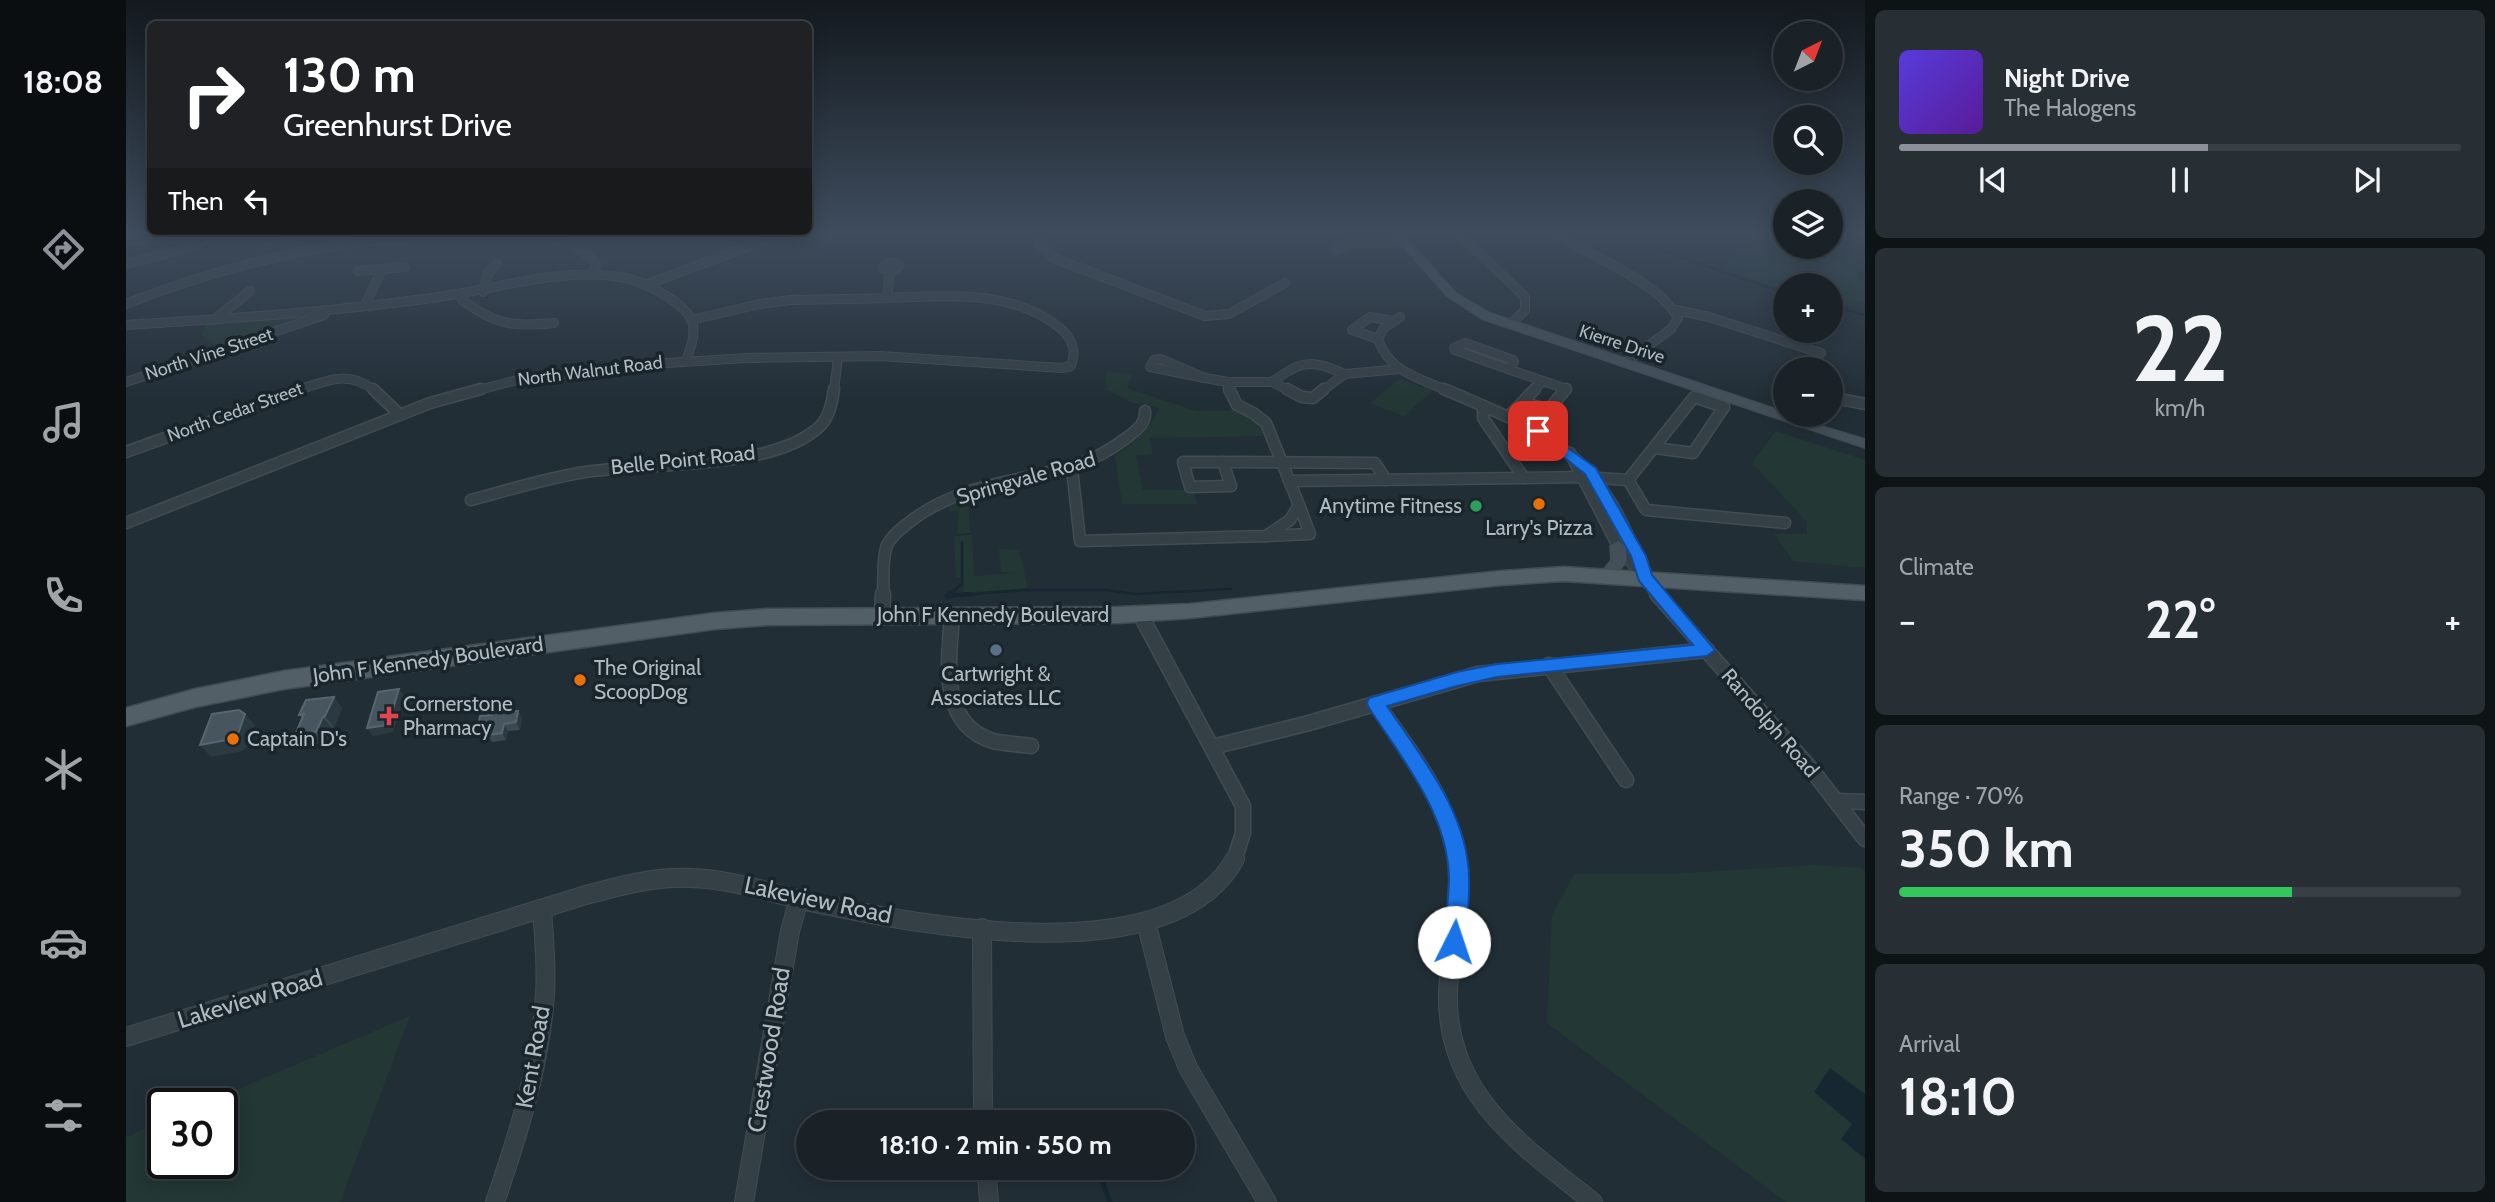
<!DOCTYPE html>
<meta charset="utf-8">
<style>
:root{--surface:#1a2228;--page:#272f34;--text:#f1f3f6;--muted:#9fa4a8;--line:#383f45;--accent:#8c9099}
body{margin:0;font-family:Cabin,sans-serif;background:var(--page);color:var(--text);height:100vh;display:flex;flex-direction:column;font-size:26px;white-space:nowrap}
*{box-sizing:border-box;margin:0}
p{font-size:23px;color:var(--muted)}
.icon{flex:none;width:38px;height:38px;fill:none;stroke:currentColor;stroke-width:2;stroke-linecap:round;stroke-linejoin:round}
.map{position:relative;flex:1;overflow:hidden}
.drawer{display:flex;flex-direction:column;gap:10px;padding:10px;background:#0e1316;width:630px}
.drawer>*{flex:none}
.hud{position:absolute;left:21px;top:21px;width:665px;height:214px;border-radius:10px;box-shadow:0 4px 18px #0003,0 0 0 2px var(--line);background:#202124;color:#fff;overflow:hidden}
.needle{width:46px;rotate:42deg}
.fabs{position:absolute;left:1647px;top:21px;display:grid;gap:14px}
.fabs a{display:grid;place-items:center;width:70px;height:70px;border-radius:50%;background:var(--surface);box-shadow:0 4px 18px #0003,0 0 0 2px var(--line);font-size:35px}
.speed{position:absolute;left:21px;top:1088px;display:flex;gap:14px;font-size:35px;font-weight:700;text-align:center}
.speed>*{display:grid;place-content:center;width:91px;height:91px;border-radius:50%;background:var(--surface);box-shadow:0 4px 18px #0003,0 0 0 2px var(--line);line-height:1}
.speed .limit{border:4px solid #111;border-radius:10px;background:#fff;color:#111}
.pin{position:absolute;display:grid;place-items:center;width:60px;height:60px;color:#fff;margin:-30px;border-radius:14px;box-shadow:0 4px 10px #0006}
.me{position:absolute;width:77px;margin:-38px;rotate:4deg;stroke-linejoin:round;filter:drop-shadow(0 0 5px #0008)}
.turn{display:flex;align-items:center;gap:24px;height:147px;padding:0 21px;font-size:32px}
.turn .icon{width:91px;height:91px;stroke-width:2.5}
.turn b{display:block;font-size:49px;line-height:60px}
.then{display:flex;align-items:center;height:66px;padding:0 21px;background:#0003;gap:14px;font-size:26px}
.big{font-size:52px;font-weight:800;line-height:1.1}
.drawer .tile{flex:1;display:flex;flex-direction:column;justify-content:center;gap:10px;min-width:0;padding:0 24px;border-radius:10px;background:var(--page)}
.drawer .dial{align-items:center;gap:0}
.dial b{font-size:91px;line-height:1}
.song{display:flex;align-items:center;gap:21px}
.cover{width:84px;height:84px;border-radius:10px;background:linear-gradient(135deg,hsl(250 70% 55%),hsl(270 70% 35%))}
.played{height:7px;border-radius:4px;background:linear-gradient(90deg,var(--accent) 55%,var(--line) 55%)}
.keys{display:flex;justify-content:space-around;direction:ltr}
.heat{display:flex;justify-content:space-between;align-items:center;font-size:38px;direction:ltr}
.charge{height:10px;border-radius:5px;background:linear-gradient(90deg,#34c759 70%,var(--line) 0)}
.trip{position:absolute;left:670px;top:1110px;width:399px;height:70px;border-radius:35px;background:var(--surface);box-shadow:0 4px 18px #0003,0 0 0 2px var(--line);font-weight:800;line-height:70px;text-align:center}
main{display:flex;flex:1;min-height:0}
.dock{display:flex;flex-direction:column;width:126px;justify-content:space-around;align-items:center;background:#0a0e10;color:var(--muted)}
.dock .icon{width:49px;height:49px}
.dock .current{color:var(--accent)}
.dock b{font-size:32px;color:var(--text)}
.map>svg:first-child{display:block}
</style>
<main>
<nav class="dock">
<b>18:08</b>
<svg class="icon current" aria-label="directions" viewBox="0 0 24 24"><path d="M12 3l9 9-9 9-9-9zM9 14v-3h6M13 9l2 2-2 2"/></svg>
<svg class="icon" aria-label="music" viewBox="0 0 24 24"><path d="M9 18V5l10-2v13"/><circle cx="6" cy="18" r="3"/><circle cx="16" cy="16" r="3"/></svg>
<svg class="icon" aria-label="phone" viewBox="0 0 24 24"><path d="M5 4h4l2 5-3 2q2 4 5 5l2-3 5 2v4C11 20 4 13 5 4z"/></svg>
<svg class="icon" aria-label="climate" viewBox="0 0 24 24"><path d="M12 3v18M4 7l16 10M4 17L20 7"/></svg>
<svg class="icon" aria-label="car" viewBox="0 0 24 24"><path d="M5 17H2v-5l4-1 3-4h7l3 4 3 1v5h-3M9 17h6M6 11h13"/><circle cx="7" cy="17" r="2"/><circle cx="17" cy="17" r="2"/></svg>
<svg class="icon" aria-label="filters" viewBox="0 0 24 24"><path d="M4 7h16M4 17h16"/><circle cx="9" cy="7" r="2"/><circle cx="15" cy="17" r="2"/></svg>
</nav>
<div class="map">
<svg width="1739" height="1202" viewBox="0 0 1739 1202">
<rect width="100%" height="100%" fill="#222e36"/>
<g fill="#233735">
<path d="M1629,232l30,5v10h40l27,7 6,25 7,5v17l-22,5 -12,-3 -1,-18h-45v6l-30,-10 -30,-18z"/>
<path d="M174,315l7,1 -3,4 -86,29 -17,-15 7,-11z"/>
<path d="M982,371l24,4 -5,13 69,23 43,-1 19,10 6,16 -115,2 4,16 -17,2 7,34h50l4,14h-75l-7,-48c14,-7 40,-33 44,-48l-11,-4 -15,-1 -25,-13 -3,-10z"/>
<path d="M1274,379l32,12 -28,25 -34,-13z"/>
<path d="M1650,431l89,29v108l-72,-7 -19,-27h33v-12l-55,-59z"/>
<path d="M832,498l10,1 2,34 -13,1 2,-23h-9l-4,-7z"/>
<path d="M846,535l2,41 42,-3 -15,-1 -2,-23 20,1 9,38 -64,5v-16h-8l-2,-41z"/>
<path d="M1690,865l46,3 3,5v329h-79l-239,-179 5,-108 22,-41h96z"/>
<path d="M284,1016l-70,186h-214v-65l37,-16v43h59v-60h-19z"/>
</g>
<path fill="#162732" d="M1704,1068l35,26v65l-24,-20 11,-15 -38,-32z"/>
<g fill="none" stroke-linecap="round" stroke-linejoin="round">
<g stroke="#162732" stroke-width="2.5">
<path d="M1502,232l43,22 114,39"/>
<path d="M1704,305l35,10"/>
<path d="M821,596l15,-12v-42"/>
<path d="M823,596l74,-6h82l31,4 95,-5"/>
</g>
<g stroke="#162732" stroke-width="4.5">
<path d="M821,596l2,-2"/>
<path d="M823,596l22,-2"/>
</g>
<path stroke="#162732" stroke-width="5" d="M971,1167l13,35"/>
<g stroke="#414b53" stroke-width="10">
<g id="street-far3">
<path d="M915,232l-2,12 15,14 151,58 24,-2 56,-31"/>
<path d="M1331,232l68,65v13l-15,15"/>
<path d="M1426,232c37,24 104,47 126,86l-7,11 -46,34"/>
<path d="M0,240l127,-3 17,3"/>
<path d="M1210,251l18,-8 48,-1"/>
<path d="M768,263l5,3 -4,4 -13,-2 4,-4z"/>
<path d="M0,264l66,-17 14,-7"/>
<path d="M232,271l47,-4"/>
<path d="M519,285l143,-53"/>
<path d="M357,292l5,-19 9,-9"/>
<path d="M335,295l1,5c34,25 51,27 92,23"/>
<path d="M761,298l3,-28"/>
<path d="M0,304c73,-29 160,-53 238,-62 37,-4 74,-4 112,-5 40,-1 93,-8 120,27l-3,11"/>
<path d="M239,306l17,-37"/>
<path d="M1550,310l33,7 112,36"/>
<path d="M1274,317l-17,12 -5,10c11,33 42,40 71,52"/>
<path d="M88,320l36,-29"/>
<path d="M0,325c102,-6 204,-13 306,-27 61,-8 127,-31 189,-21 21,4 67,25 72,48 2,12 -3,25 -7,36"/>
<path d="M1252,339l-26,-9 18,-13 23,4"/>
<path d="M1339,343l48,17 1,2 -6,7 -53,-19 -1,-2z"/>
<path d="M1035,359l44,19 -55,-11 4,-7z"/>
<path d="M1382,369l35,12 -10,10"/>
<path d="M1079,378l23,4"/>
<path d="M1417,381l23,8 -2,2"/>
<path d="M0,382l198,-67"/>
<path d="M1146,382c31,-22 38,-23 73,-8"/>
<path d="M170,391c29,-10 52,-22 79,0"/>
<path d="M349,391l42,-11 118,-15 111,-7 134,-2 182,12 9,-2c6,-15 1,-28 -11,-38 -47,-39 -114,-32 -172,-30 -32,1 -65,1 -97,2l-31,4 -69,16"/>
<path d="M708,391l4,-34"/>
<path d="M1103,391l-1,-9h44l18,9"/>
<path d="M1196,391l23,-17 55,-5"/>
</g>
</g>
<g stroke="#414b53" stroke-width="13">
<g id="street-far2">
<path d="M247,389l27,26"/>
<path d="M1161,389l15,8 11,1 11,-9"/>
<path d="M1318,389c114,48 157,66 201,188"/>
<path d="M1704,397l35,7"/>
<path d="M1397,402l25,8 18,-21"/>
<path d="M1383,416l26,-27"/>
<path d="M0,452l175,-63"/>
<path d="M1444,453l48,93 41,50"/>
<path d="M1057,462h40l8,24 -41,1z"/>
<path d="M1097,462l152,1 11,17"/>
<path d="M946,468l8,73 186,-5 24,-16 9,-15 -33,-82 -13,-10 -16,-8 -8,-16"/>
<path d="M1398,478l59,-1 45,3 66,-83 30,10 -31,46 -38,-5"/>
<path d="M1502,480l18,30 139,13"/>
<path d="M1163,481l235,-3 -41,-60v-12"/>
<path d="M345,500c38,-10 75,-22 114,-28 64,-10 184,-1 233,-44 11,-9 14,-25 16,-39"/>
<path d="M0,523l304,-120 51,-14"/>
<path d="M1140,536l44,-2 -11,-29"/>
<path d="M757,596c1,-15 -1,-34 3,-48 3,-10 13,-18 21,-24 49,-40 108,-41 165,-58 21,-6 39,-16 57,-30 9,-7 17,-13 16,-25"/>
</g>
</g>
<g stroke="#414b53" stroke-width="17">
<g id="street-far1">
<path d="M1531,594l154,175 54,70"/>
<path d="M1014,614l103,192v27l-9,28"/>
<path d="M756,615l1,-21"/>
<path d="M826,616c-3,44 -14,108 41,125 12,3 25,3 38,5"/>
<path d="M1423,665l77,115"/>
<path d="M1250,703c33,46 76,99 81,158"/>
<path d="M1086,747l97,-24 169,-49 229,-24"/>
<path d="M1711,801l28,1"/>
</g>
</g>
<g stroke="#414b53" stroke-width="20">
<g id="street">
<path d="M1331,859c4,45 -7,88 -9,133 -3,102 73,153 145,210"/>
<path d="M1020,922l29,114 13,32 79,134"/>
<path d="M856,928l1,194"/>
<path d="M0,1037l460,-142c34,-9 69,-19 104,-17 43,1 83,16 125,25 106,22 355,72 420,-44"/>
<path d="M860,1167l3,35"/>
<path d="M369,1202c23,-67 45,-136 50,-207 2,-29 -1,-58 -3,-86"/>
<path d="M618,1202l46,-271 9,-32"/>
</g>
</g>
<g stroke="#414b53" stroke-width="2">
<g id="secondary">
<path d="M1264,232h11l55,61 34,20 295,99v3l80,24v9l-383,-129 -34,-22z"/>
<path d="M1492,541l8,5 1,15 -14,18h-12l-2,-4 12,-15 -1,-14z"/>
</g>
</g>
<g stroke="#414b53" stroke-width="3">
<path id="primary" d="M1438,567l301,19v14l-301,-19 -63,4 -311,33 -72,5 -351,2 -52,4 -431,60 -89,18 -69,19v-18l69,-19 89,-18 431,-58 52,-4 351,-2 72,-3 311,-33z"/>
</g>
<use href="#street-far3" stroke="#353f46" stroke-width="8"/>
<use href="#street-far2" stroke="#353f46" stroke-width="10"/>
<use href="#street-far1" stroke="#353f46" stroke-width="14"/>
<use href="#street" stroke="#353f46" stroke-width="18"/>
<use href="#secondary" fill="#434f59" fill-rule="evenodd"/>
<use href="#primary" fill="#535f66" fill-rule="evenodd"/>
</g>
<g fill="#3a4952">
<path d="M384,699l4,7 -1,6 5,-1 4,7 -2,12 -12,1 -2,9 -14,2 -5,-7 1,-2h-6l-4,-7 14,-11z"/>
<path d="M216,708l-8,20h-2l-7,15 -21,3 -9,-11 7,-17 -3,-3z"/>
</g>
<g fill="#2b3941">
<path d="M273,689l6,8 -12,35 -20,4 -6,-8z"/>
<path d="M208,697l8,11 -8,20 -9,-12z"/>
<path d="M384,699l4,7 -3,14 -4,-8z"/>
<path d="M392,711l4,7 -2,12 -4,-8z"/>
<path d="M119,714l10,11 -7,21 -5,5 -32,6 -11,-12z"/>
<path d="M197,717l9,11 -7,15 -9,-11z"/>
<path d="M378,724l4,7 -2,9 -4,-7z"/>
</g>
<g fill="#46555e" stroke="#57656e" stroke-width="2">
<path d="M273,689l-11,36 -21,3 11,-36z"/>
<path d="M208,697l-9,19 -2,1 -7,15 -21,3 9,-21 -5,1 7,-15z"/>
<path d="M384,699l-3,13 11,-1 -2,11 -12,2 -2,9 -15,2 3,-11 -12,2 2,-10 12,-1 4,-15z"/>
<path d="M113,710l6,4 -7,20 -6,5 -32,6 12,-31z"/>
</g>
<linearGradient id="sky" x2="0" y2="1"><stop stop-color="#13191e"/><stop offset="0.58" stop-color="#3e4c5d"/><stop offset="1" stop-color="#3e4c5d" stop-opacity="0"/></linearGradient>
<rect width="1739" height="400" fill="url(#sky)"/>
<path fill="#1a73e8" stroke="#114b97" stroke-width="2" d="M1412,427l58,41 50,88 6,19 63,75 -8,6 -210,21 -40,9 -70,20c35,52 81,107 82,172 1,21 -2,43 -4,64l-3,8 -8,3 -7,-3 -4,-8c2,-21 6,-43 6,-65 -2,-64 -46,-117 -80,-169l-2,-5 2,-5 88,-26 40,-8 196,-19 -54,-64 -8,-25 -46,-82 -51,-40 -2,-3z"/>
<g fill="#e8710a" stroke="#1a242b" stroke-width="2.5">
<circle cx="1413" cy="504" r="7"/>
<circle cx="454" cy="680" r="7"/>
<circle cx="107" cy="739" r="7"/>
</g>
<circle fill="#2e9e5b" stroke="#1a242b" stroke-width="2.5" cx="1350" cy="506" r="7"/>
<circle fill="#5c6f8a" stroke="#1a242b" stroke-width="2.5" cx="870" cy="650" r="7"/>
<path fill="#e0444e" stroke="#1a242b" stroke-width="2.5" d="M259.5 705.5h7v7h7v7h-7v7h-7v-7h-7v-7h7z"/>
<g text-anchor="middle" stroke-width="7" stroke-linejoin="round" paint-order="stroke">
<g font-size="18" fill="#afbac3" stroke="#1a242b">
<text transform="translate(1496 344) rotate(18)" y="6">Kierre Drive</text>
<text transform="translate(83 354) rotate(-18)" y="6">North Vine Street</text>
<text transform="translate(464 371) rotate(-7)" y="6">North Walnut Road</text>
<text transform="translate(109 412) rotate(-20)" y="6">North Cedar Street</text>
</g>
<g font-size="21" fill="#afbac3" stroke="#1a242b">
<text transform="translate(557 460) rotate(-6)" y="7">Belle Point Road</text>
<text transform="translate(900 478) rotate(-16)" y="7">Springvale Road</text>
<text x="867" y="622">John F Kennedy Boulevard</text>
<text transform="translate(302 660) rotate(-8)" y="7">John F Kennedy Boulevard</text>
<text transform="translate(1644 723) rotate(49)" y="7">Randolph Road</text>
</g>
<g font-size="21" fill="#afbac3" stroke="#1a242b" text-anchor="start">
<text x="1336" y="513" text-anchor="end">Anytime Fitness</text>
<text x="1413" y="535" text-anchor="middle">Larry's Pizza</text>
<text x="468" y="675">The Original<tspan x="468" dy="24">ScoopDog</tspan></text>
<text x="870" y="681" text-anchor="middle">Cartwright &amp;<tspan x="870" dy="24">Associates LLC</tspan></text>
<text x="277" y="711">Cornerstone<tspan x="277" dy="24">Pharmacy</tspan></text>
<text x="121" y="746">Captain D's</text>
</g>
<g font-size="24" fill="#afbac3" stroke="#1a242b">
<text transform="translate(692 900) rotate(12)" y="8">Lakeview Road</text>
<text transform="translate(124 999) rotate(-17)" y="8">Lakeview Road</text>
<text transform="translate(643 1050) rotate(-81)" y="8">Crestwood Road</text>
<text transform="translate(407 1057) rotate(-80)" y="8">Kent Road</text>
</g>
</g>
</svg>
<div class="fabs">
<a><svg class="needle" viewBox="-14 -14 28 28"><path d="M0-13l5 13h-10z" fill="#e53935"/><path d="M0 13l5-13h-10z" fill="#9fa4a8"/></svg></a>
<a><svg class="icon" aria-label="search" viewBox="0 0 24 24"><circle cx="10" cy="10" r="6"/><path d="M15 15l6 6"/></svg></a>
<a><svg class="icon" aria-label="layers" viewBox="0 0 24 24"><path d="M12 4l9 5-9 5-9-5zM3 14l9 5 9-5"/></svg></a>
<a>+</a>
<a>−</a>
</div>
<div class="speed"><div class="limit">30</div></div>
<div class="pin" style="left:1412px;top:431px;background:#d93025"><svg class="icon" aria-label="arrive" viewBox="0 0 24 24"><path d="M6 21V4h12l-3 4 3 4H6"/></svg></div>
<svg class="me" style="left:1328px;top:942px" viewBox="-20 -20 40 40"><circle r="19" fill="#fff"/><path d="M0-13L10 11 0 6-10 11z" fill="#1a73e8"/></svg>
<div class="trip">18:10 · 2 min · 550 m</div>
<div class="hud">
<div class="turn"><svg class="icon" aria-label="right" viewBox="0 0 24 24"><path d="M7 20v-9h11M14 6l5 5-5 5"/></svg><div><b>130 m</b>Greenhurst Drive</div></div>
<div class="then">Then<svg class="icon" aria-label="left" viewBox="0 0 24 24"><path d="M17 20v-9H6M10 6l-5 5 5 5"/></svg></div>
</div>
</div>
<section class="drawer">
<div class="tile">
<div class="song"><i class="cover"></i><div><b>Night Drive</b><p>The Halogens</p></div></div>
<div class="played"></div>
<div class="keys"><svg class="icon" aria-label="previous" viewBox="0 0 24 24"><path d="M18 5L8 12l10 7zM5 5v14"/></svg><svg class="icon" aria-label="pause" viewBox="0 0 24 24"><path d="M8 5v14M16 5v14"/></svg><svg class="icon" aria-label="next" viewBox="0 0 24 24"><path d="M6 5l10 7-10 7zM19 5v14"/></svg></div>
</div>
<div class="tile dial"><b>22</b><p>km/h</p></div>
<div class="tile"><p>Climate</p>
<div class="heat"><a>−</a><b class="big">22°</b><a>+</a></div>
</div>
<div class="tile"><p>Range · 70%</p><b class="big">350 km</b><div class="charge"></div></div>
<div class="tile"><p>Arrival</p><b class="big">18:10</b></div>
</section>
</main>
